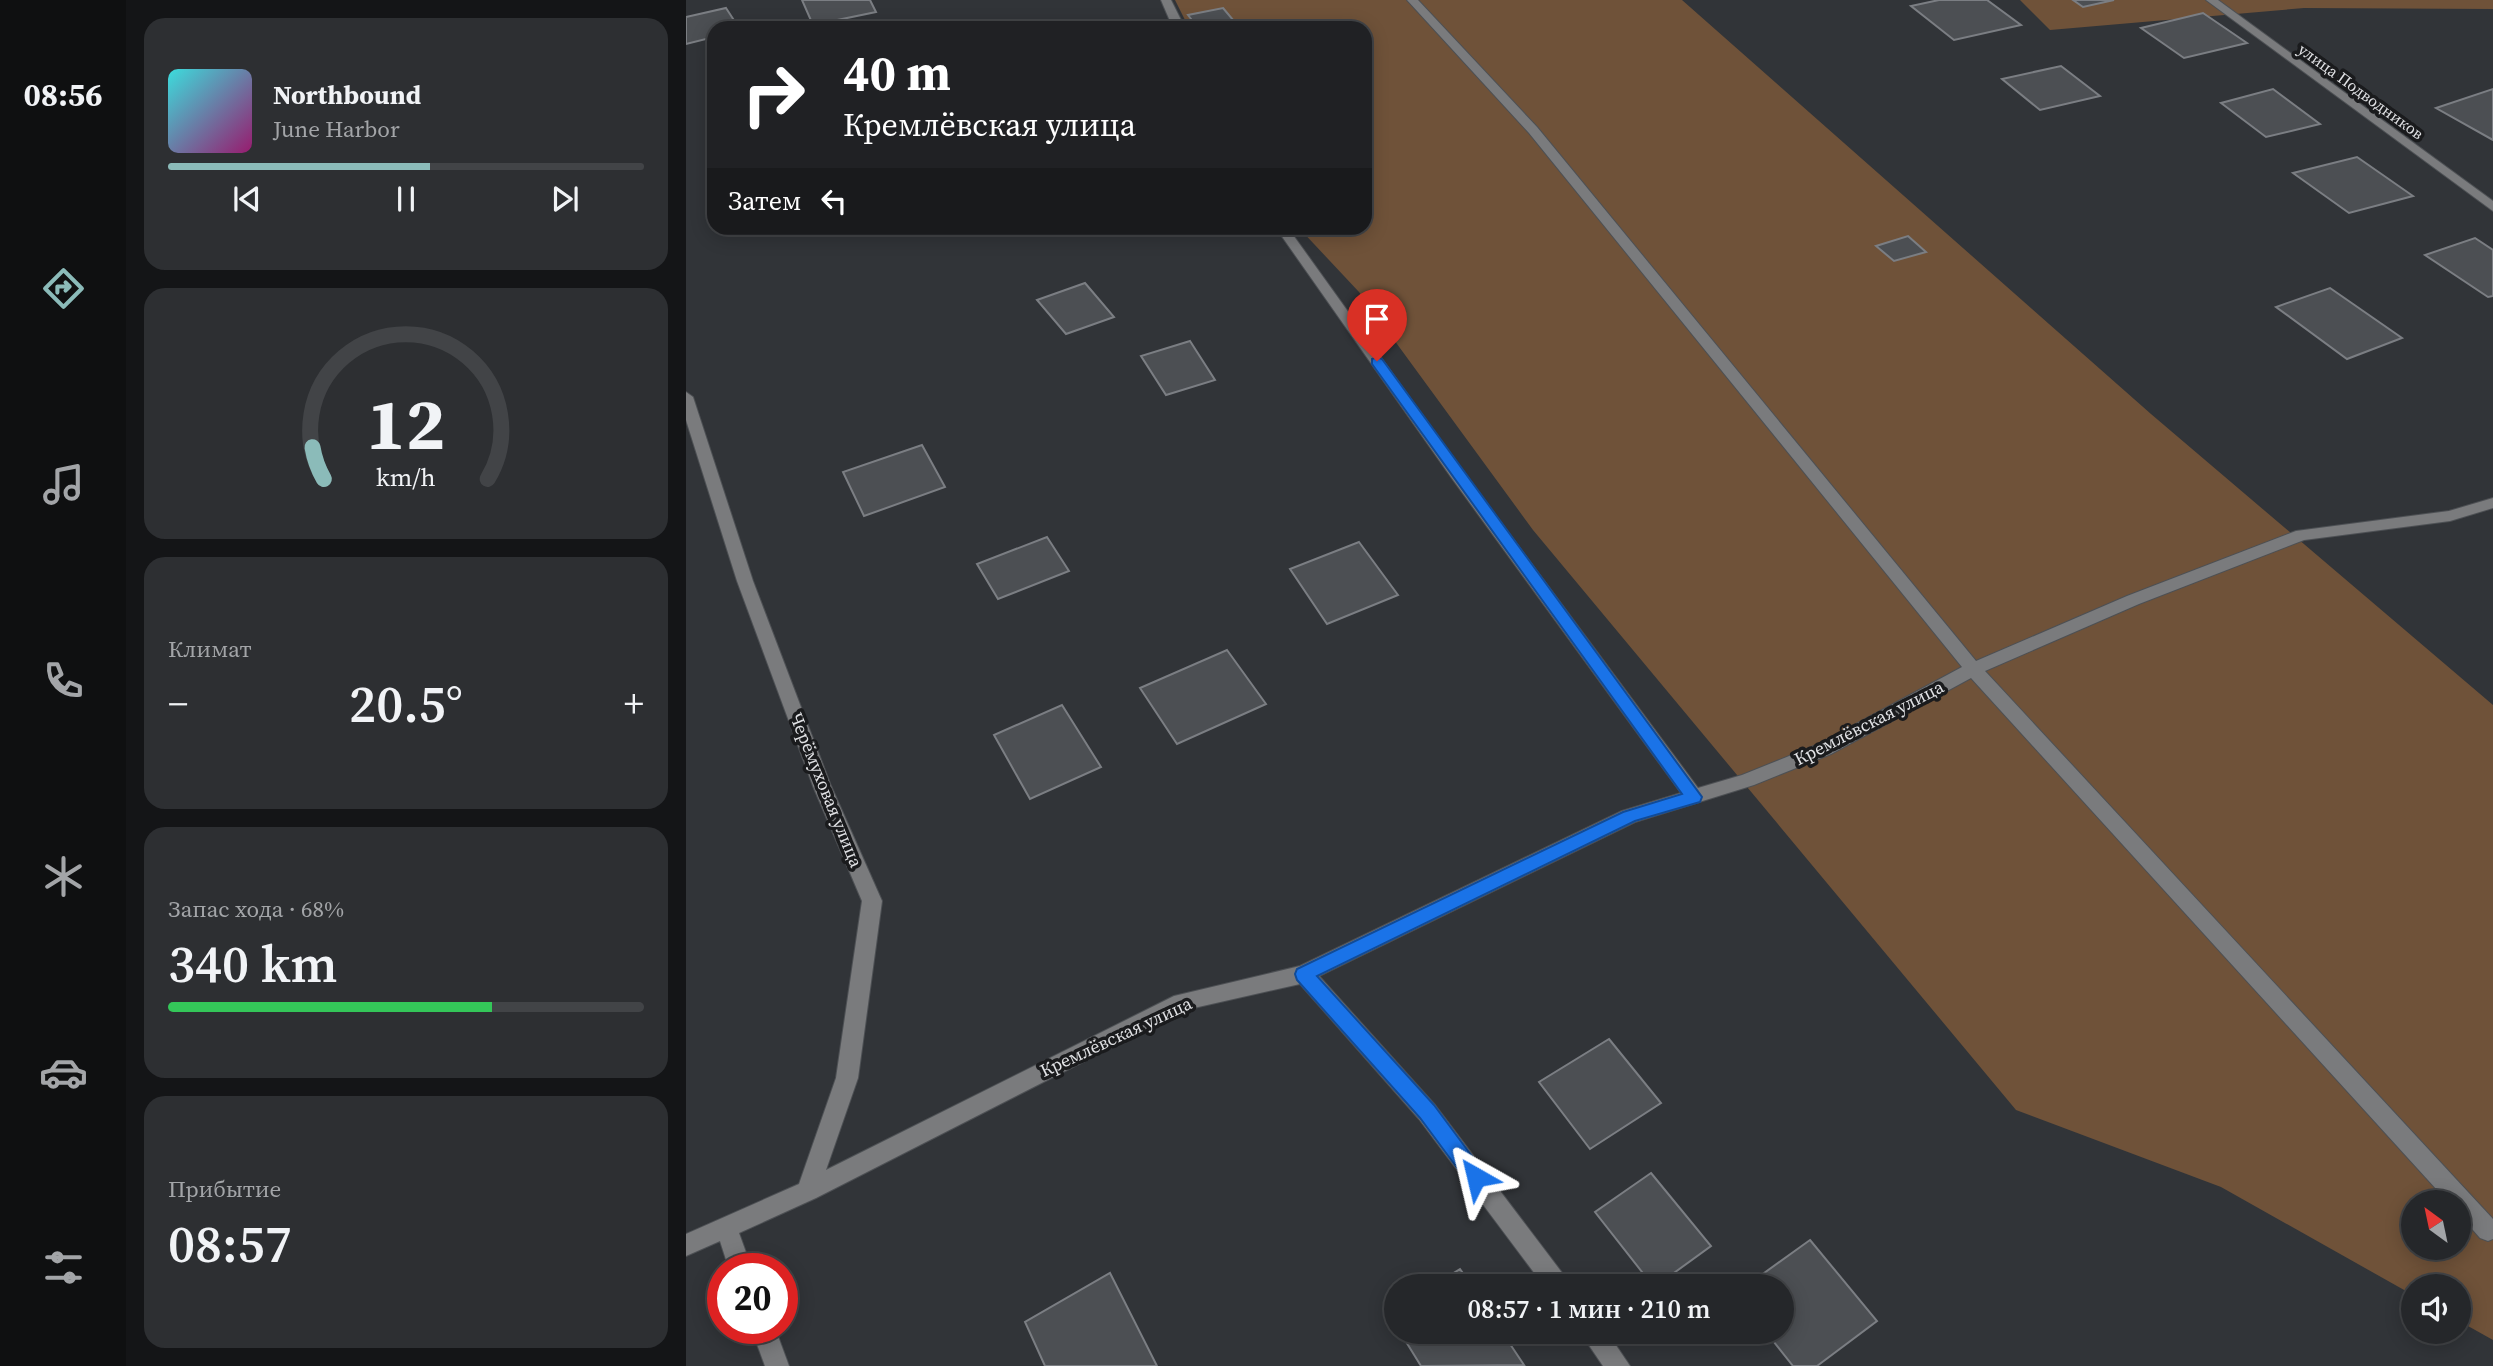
<!DOCTYPE html>
<html lang="ru">
<meta charset="utf-8">
<style>
:root{--surface:#25272a;--page:#2d2f32;--text:#f1f3f6;--muted:#a3a5a8;--line:#424447;--accent:#8bbbb9}
body{margin:0;font-family:"Source Serif 4",serif;background:var(--page);color:var(--text);height:100vh;display:flex;flex-direction:column;font-size:26px;white-space:nowrap}
*{box-sizing:border-box;margin:0}
p{font-size:23px;color:var(--muted)}
.icon{flex:none;width:38px;height:38px;fill:none;stroke:currentColor;stroke-width:2;stroke-linecap:round;stroke-linejoin:round}
.map{position:relative;flex:1;overflow:hidden}
.panel{display:flex;flex-direction:column;gap:18px;padding:18px;background:#141517;width:560px}
.panel>*{flex:none}
.banner{position:absolute;left:21px;top:21px;width:665px;height:214px;border-radius:21px;box-shadow:0 4px 18px #0003,0 0 0 2px var(--line);background:#202124;color:#fff;overflow:hidden}
.needle{width:46px;rotate:327deg}
.controls{position:absolute;left:1715px;top:1190px;display:grid;gap:14px}
.controls a{display:grid;place-items:center;width:70px;height:70px;border-radius:50%;background:var(--surface);box-shadow:0 4px 18px #0003,0 0 0 2px var(--line);font-size:35px}
.speed{position:absolute;left:21px;top:1253px;display:flex;gap:14px;font-size:35px;font-weight:700;text-align:center}
.speed>*{display:grid;place-content:center;width:91px;height:91px;border-radius:50%;background:var(--surface);box-shadow:0 4px 18px #0003,0 0 0 2px var(--line);line-height:1}
.speed .limit{border:10px solid #d22;background:#fff;color:#111}
.pin{position:absolute;display:grid;place-items:center;width:60px;height:60px;color:#fff;margin:-72px -30px;border-radius:50% 50% 50% 0;rotate:-45deg;box-shadow:0 0 7px #0007}
.pin .icon{rotate:45deg}
.me{position:absolute;width:77px;margin:-38px;rotate:323deg;stroke-linejoin:round;filter:drop-shadow(0 0 5px #0008)}
.turn{display:flex;align-items:center;gap:24px;height:147px;padding:0 21px;font-size:32px}
.turn .icon{width:91px;height:91px;stroke-width:2.5}
.turn b{display:block;font-size:49px;line-height:60px}
.then{display:flex;align-items:center;height:66px;padding:0 21px;background:#0003;gap:14px;font-size:26px}
.big{font-size:52px;font-weight:600;line-height:1.1}
.panel .tile{flex:1;display:flex;flex-direction:column;justify-content:center;gap:10px;min-width:0;padding:0 24px;border-radius:21px;background:var(--page)}
.panel .dial{align-items:center;gap:0}
.dial svg{height:182px;overflow:visible;fill:none;stroke:var(--line);stroke-width:7;stroke-linecap:round;text-anchor:middle}
.dial text{fill:var(--text);stroke:none}
.song{display:flex;align-items:center;gap:21px}
.cover{width:84px;height:84px;border-radius:10px;background:linear-gradient(135deg,hsl(180 70% 55%),hsl(320 70% 35%))}
.played{height:7px;border-radius:4px;background:linear-gradient(90deg,var(--accent) 55%,var(--line) 55%)}
.keys{display:flex;justify-content:space-around;direction:ltr}
.heat{display:flex;justify-content:space-between;align-items:center;font-size:38px;direction:ltr}
.charge{height:10px;border-radius:5px;background:linear-gradient(90deg,#34c759 68%,var(--line) 0)}
.trip{position:absolute;left:698px;top:1274px;width:410px;height:70px;border-radius:35px;background:var(--surface);box-shadow:0 4px 18px #0003,0 0 0 2px var(--line);font-weight:600;line-height:70px;text-align:center}
main{display:flex;flex:1;min-height:0}
.dock{display:flex;flex-direction:column;width:126px;justify-content:space-around;align-items:center;background:#0f1011;color:var(--muted)}
.dock .icon{width:49px;height:49px}
.dock .on{color:var(--accent)}
.dock b{font-size:32px;color:var(--text)}
.map>svg:first-child{display:block}
</style>
<main>
<nav class="dock">
<b>08:56</b>
<svg class="icon on" aria-label="directions" viewBox="0 0 24 24"><path d="M12 3l9 9-9 9-9-9zM9 14v-3h6M13 9l2 2-2 2"/></svg>
<svg class="icon" aria-label="music" viewBox="0 0 24 24"><path d="M9 18V5l10-2v13"/><circle cx="6" cy="18" r="3"/><circle cx="16" cy="16" r="3"/></svg>
<svg class="icon" aria-label="phone" viewBox="0 0 24 24"><path d="M5 4h4l2 5-3 2q2 4 5 5l2-3 5 2v4C11 20 4 13 5 4z"/></svg>
<svg class="icon" aria-label="climate" viewBox="0 0 24 24"><path d="M12 3v18M4 7l16 10M4 17L20 7"/></svg>
<svg class="icon" aria-label="car" viewBox="0 0 24 24"><path d="M5 17H2v-5l4-1 3-4h7l3 4 3 1v5h-3M9 17h6M6 11h13"/><circle cx="7" cy="17" r="2"/><circle cx="17" cy="17" r="2"/></svg>
<svg class="icon" aria-label="filters" viewBox="0 0 24 24"><path d="M4 7h16M4 17h16"/><circle cx="9" cy="7" r="2"/><circle cx="15" cy="17" r="2"/></svg>
</nav>
<section class="panel">
<div class="tile">
<div class="song"><i class="cover"></i><div><b>Northbound</b><p>June Harbor</p></div></div>
<div class="played"></div>
<div class="keys"><svg class="icon" aria-label="previous" viewBox="0 0 24 24"><path d="M18 5L8 12l10 7zM5 5v14"/></svg><svg class="icon" aria-label="pause" viewBox="0 0 24 24"><path d="M8 5v14M16 5v14"/></svg><svg class="icon" aria-label="next" viewBox="0 0 24 24"><path d="M6 5l10 7-10 7zM19 5v14"/></svg></div>
</div>
<div class="tile dial"><svg viewBox="0 0 100 80">
<path d="M14 69A42 42 0 1 1 86 69"/>
<path d="M14 69A42 42 0 0 1 9 55" stroke="#8bbbb9"/>
<text x="50" y="56" font-size="32" font-weight="700">12</text>
<text x="50" y="72" font-size="11">km/h</text>
</svg></div>
<div class="tile"><p>Климат</p>
<div class="heat"><a>−</a><b class="big">20.5°</b><a>+</a></div>
</div>
<div class="tile"><p>Запас хода · 68%</p><b class="big">340 km</b><div class="charge"></div></div>
<div class="tile"><p>Прибытие</p><b class="big">08:57</b></div>
</section>
<div class="map">
<svg width="1807" height="1366" viewBox="0 0 1807 1366">
<rect width="100%" height="100%" fill="#313438"/>
<g fill="#6f5239" fill-rule="evenodd">
<path d="M489,0h507l469,414 342,291v635l-34,-19v-35h-46v9l-192,-108 -205,-77 -483,-580 -174,-238 -60,-64h66v-200h-176zM1727,1202h46v46h-46z"/>
<path d="M1334,0h473v9l-189,-1 -254,22z"/>
</g>
<g fill="#4c4f53" stroke="#7b7e83" stroke-width="2">
<path d="M116,0h68l6,12 -63,13z"/>
<path d="M1253,0h48l34,25 -67,15 -43,-34z"/>
<path d="M1387,0h41l-31,7z"/>
<path d="M40,8l13,20h-25v9l-28,7v-27z"/>
<path d="M537,8l11,13 -36,7 -10,-13z"/>
<path d="M1517,13l44,30 -63,15 -43,-30z"/>
<path d="M1375,66l39,30 -60,14 -38,-31z"/>
<path d="M1587,89l47,35 -54,13 -45,-34z"/>
<path d="M1807,89v51l-57,-32z"/>
<path d="M1671,157l56,39 -64,17 -56,-40z"/>
<path d="M1222,236l18,16 -32,9 -18,-15z"/>
<path d="M1789,238l18,12v46l-5,1 -63,-42z"/>
<path d="M399,283l29,34 -48,17 -29,-34z"/>
<path d="M1644,288l72,50 -55,21 -71,-52z"/>
<path d="M504,341l25,39 -49,15 -25,-39z"/>
<path d="M236,445l23,42 -81,29 -21,-44z"/>
<path d="M361,537l22,34 -71,28 -21,-35z"/>
<path d="M673,542l39,53 -71,29 -37,-55z"/>
<path d="M541,650l39,54 -89,40 -37,-56z"/>
<path d="M376,705l39,62 -71,32 -36,-64z"/>
<path d="M923,1039l52,64 -71,46 -51,-67z"/>
<path d="M965,1173l60,73 -55,40h-3l-58,-74z"/>
<path d="M1124,1240l67,81 -60,45h-24l-27,-34h16v-46h-36z"/>
<path d="M774,1269l12,17h-39z"/>
<path d="M424,1273l47,93h-112l-20,-44z"/>
<path d="M714,1332h102l22,33 -103,1z"/>
</g>
<g fill="none" stroke-linecap="round" stroke-linejoin="round">
<g stroke="#4d5054" stroke-width="2">
<g id="minor">
<path d="M475,0h10l14,28h-12z"/>
<path d="M721,0h11l119,127 439,534 151,-65 169,-65 153,-20 44,-13v10l-43,13 -146,19 -165,64 -154,67 508,548v20l-5,2 -8,-3 -21,-24v-12h-11l-477,-524 -140,76 -77,31 -119,37 -316,154 116,129 131,173 4,8h-26l-125,-167 -119,-135 -115,26 -369,188 -77,35 13,36h-23l-9,-28 -34,15v-22l113,-50 37,-106 26,-177 -49,-115 -76,-205 -51,-161v-28l7,5 60,184 78,205 51,115 -24,177 -32,92 348,-174 126,-30 322,-155 59,-18 -230,-316 -175,-249h12l173,241 237,319 44,-13 77,-31 143,-77 -433,-534z"/>
<path d="M1520,0h12l275,201v10z"/>
<path d="M65,1328h24l14,38h-24z"/>
<path d="M894,1332h27l23,34h-27z"/>
</g>
</g>
<use href="#minor" fill="#7a7b7d" fill-rule="evenodd"/>
</g>
<path fill="#1a73e8" stroke="#114b97" stroke-width="2" d="M691,357l5,2 320,438 -2,5 -65,19 -318,155 117,129 49,66 3,6 -3,7 -7,3 -7,-3 -49,-66 -123,-138 -2,-6 2,-5 326,-157 59,-18 -310,-430v-5z"/>
<g text-anchor="middle" stroke-width="7" stroke-linejoin="round" paint-order="stroke">
<g font-size="16" fill="#e1e2e5" stroke="#1a1b1d">
<text transform="translate(1675 91) rotate(36)" y="6">улица Подводников</text>
</g>
<g font-size="18" fill="#e1e2e5" stroke="#1a1b1d">
<text transform="translate(1183 723) rotate(-27)" y="6">Кремлёвская улица</text>
<text transform="translate(140 790) rotate(68)" y="6">Черёмуховая улица</text>
<text transform="translate(430 1037) rotate(-25)" y="6">Кремлёвская улица</text>
</g>
</g>
</svg>
<div class="controls">
<a><svg class="needle" viewBox="-14 -14 28 28"><path d="M0-13l5 13h-10z" fill="#e53935"/><path d="M0 13l5-13h-10z" fill="#a3a5a8"/></svg></a>
<a><svg class="icon" aria-label="sound" viewBox="0 0 24 24"><path d="M4 9h4l5-4v14l-5-4H4zM17 9q2 3 0 6"/></svg></a>
</div>
<div class="speed"><div class="limit">20</div></div>
<div class="pin" style="left:691px;top:361px;background:#d93025"><svg class="icon" aria-label="arrive" viewBox="0 0 24 24"><path d="M6 21V4h12l-3 4 3 4H6"/></svg></div>
<svg class="me" style="left:790px;top:1177px" viewBox="-20 -20 40 40"><path d="M0-17L14 15 0 8-14 15z" fill="#1a73e8" stroke="#fff" stroke-width="4"/></svg>
<div class="trip">08:57 · 1 мин · 210 m</div>
<div class="banner">
<div class="turn"><svg class="icon" aria-label="right" viewBox="0 0 24 24"><path d="M7 20v-9h11M14 6l5 5-5 5"/></svg><div><b>40 m</b>Кремлёвская улица</div></div>
<div class="then">Затем<svg class="icon" aria-label="left" viewBox="0 0 24 24"><path d="M17 20v-9H6M10 6l-5 5 5 5"/></svg></div>
</div>
</div>
</main>
